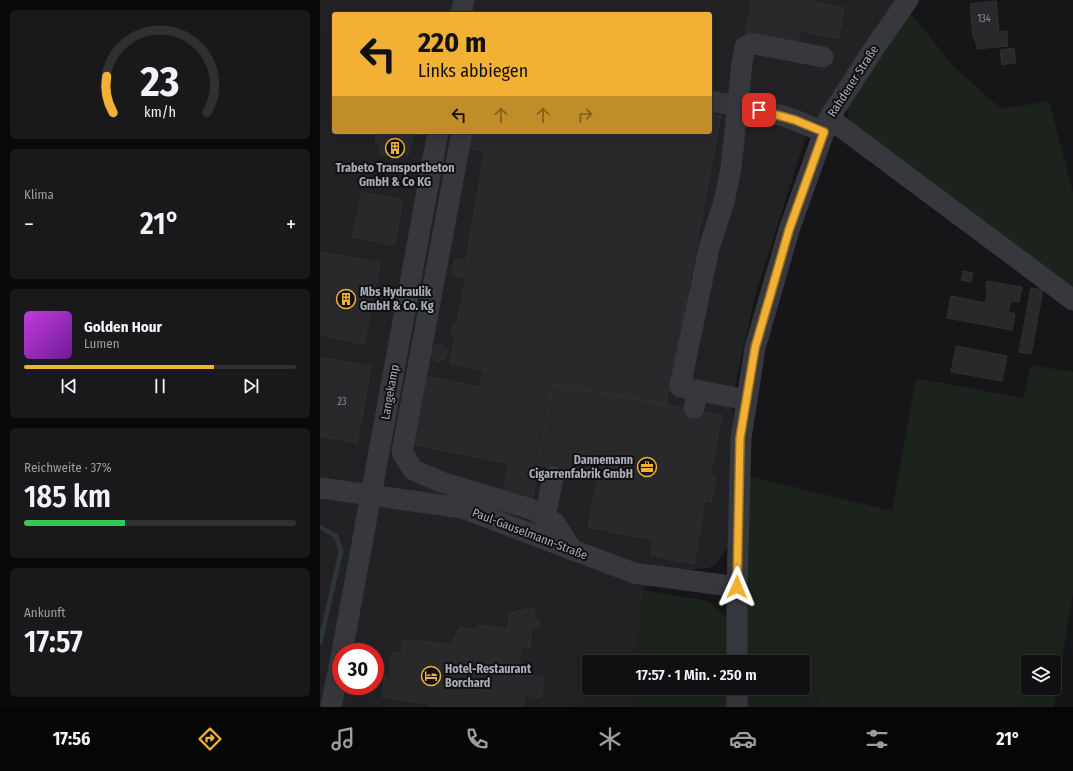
<!DOCTYPE html>
<html lang="de">
<meta charset="utf-8">
<style>
:root{--surface:#101012;--page:#19191b;--text:#f1f3f6;--muted:#9c9d9f;--line:#303032;--accent:#f2b134}
body{margin:0;font-family:"Fira Sans Condensed",sans-serif;background:var(--page);color:var(--text);height:100vh;display:flex;flex-direction:column;font-size:15px;white-space:nowrap}
*{box-sizing:border-box;margin:0}
p{font-size:13px;color:var(--muted)}
.icon{flex:none;width:22px;height:22px;fill:none;stroke:currentColor;stroke-width:2;stroke-linecap:round;stroke-linejoin:round}
.map{position:relative;flex:1;overflow:hidden}
.side{display:flex;flex-direction:column;gap:10px;padding:10px;background:#09090a;width:320px}
.side>*{flex:none}
.banner{position:absolute;left:12px;top:12px;width:380px;height:122px;border-radius:4px;box-shadow:0 4px 16px #0002,0 0 0 1px var(--line);background:#f2b134;color:#111;overflow:hidden}
.fabs{position:absolute;left:701px;top:655px;display:grid;gap:8px}
.fabs a{display:grid;place-items:center;width:40px;height:40px;border-radius:4px;background:var(--surface);box-shadow:0 4px 16px #0002,0 0 0 1px var(--line);font-size:20px}
.speed{position:absolute;left:12px;top:643px;display:flex;gap:8px;font-size:20px;font-weight:700;text-align:center}
.speed>*{display:grid;place-content:center;width:52px;height:52px;border-radius:50%;background:var(--surface);box-shadow:0 4px 16px #0002,0 0 0 1px var(--line);line-height:1}
.speed .limit{border:6px solid #d22;background:#fff;color:#111}
.pin{position:absolute;display:grid;place-items:center;width:34px;height:34px;color:#fff;margin:-17px;border-radius:8px;box-shadow:0 2px 6px #0006}
.me{position:absolute;width:44px;margin:-22px;rotate:1deg;stroke-linejoin:round;filter:drop-shadow(0 0 3px #0008)}
.turn{display:flex;align-items:center;gap:14px;height:84px;padding:0 20px;font-size:18px}
.turn .icon{width:52px;height:52px;stroke-width:2.5}
.turn b{display:block;font-size:28px;line-height:34px}
.lanes{display:flex;align-items:center;height:38px;padding:0 20px;background:#0003;justify-content:center;gap:20px;direction:ltr}
.lanes .off{opacity:.35}
.big{font-size:30px;font-weight:600;line-height:1.1}
.side .widget{flex:1;display:flex;flex-direction:column;justify-content:center;gap:6px;min-width:0;padding:0 14px;border-radius:6px;background:var(--page)}
.side .dial{align-items:center;gap:0}
.dial svg{height:104px;overflow:visible;fill:none;stroke:var(--line);stroke-width:7;stroke-linecap:round;text-anchor:middle}
.dial text{fill:var(--text);stroke:none}
.song{display:flex;align-items:center;gap:12px}
.cover{width:48px;height:48px;border-radius:6px;background:linear-gradient(135deg,hsl(290 70% 55%),hsl(280 70% 35%))}
.played{height:4px;border-radius:2px;background:linear-gradient(90deg,var(--accent) 70%,var(--line) 70%)}
.keys{display:flex;justify-content:space-around;direction:ltr}
.heat{display:flex;justify-content:space-between;align-items:center;font-size:22px;direction:ltr}
.charge{height:6px;border-radius:3px;background:linear-gradient(90deg,#34c759 37%,var(--line) 0)}
.trip{position:absolute;left:262px;top:655px;width:228px;height:40px;border-radius:4px;background:var(--surface);box-shadow:0 4px 16px #0002,0 0 0 1px var(--line);font-weight:600;line-height:40px;text-align:center}
.tabs{display:flex;height:64px;justify-content:space-around;align-items:center;background:#060607;color:var(--muted)}
.tabs .icon{width:28px;height:28px}
.tabs .selected{color:var(--accent)}
.tabs b{font-size:18px;color:var(--text)}
main{display:flex;flex:1;min-height:0}
.map>svg:first-child{display:block}
</style>
<main>
<section class="side">
<div class="widget dial"><svg viewBox="0 0 100 80">
<path d="M14 69A42 42 0 1 1 86 69"/>
<path d="M14 69A42 42 0 0 1 9 41" stroke="#f2b134"/>
<text x="50" y="56" font-size="32" font-weight="700">23</text>
<text x="50" y="72" font-size="11">km/h</text>
</svg></div>
<div class="widget"><p>Klima</p>
<div class="heat"><a>−</a><b class="big">21°</b><a>+</a></div>
</div>
<div class="widget">
<div class="song"><i class="cover"></i><div><b>Golden Hour</b><p>Lumen</p></div></div>
<div class="played"></div>
<div class="keys"><svg class="icon" aria-label="previous" viewBox="0 0 24 24"><path d="M18 5L8 12l10 7zM5 5v14"/></svg><svg class="icon" aria-label="pause" viewBox="0 0 24 24"><path d="M8 5v14M16 5v14"/></svg><svg class="icon" aria-label="next" viewBox="0 0 24 24"><path d="M6 5l10 7-10 7zM19 5v14"/></svg></div>
</div>
<div class="widget"><p>Reichweite · 37%</p><b class="big">185 km</b><div class="charge"></div></div>
<div class="widget"><p>Ankunft</p><b class="big">17:57</b></div>
</section>
<div class="map">
<svg width="753" height="707" viewBox="0 0 753 707">
<rect width="100%" height="100%" fill="#161618"/>
<path fill="#222225" fill-rule="evenodd" d="M0,0h578l-91,133 -51,160 -22,97 -6,156 -10,16 -9,6 -15,1 -50,19 -8,74h-47v26h45l-2,19h-312zM14,14h376v118h-376zM21,652h34v34h-34z"/>
<g fill="#1c231d" fill-rule="evenodd">
<path d="M588,15l6,2 39,49 48,43 48,-8 24,92v101l-224,-173 -2,-13z"/>
<path d="M711,365l42,7v221l-19,114h-307v-19h56v-26h-56l-1,-187 146,36 24,-133 107,20zM708,662h26v26h-26z"/>
<path d="M324,590l64,11 21,19 -1,42h-92z"/>
<path d="M313,688h95v19h-96z"/>
</g>
<g fill="none" stroke-linecap="round" stroke-linejoin="round">
<path stroke="#2c353c" stroke-width="4.5" d="M0,527l16,9 5,15 -21,92"/>
</g>
<g fill="#29292c" stroke="#303034">
<path d="M432,0h53l39,8 -6,30 -38,-7 -2,11 -52,-10z"/>
<path d="M676,1l3,31 8,-1 1,15 -31,3 -2,-11h-2l-3,-34z"/>
<path d="M694,48l2,15 -14,2 -2,-15z"/>
<path d="M390,114l11,2 -55,288 -113,-20 -103,-21 5,-28 -4,-1 3,-11 3,1 9,-46 -14,-3 3,-16 11,2 19,-109 -16,-4 3,-16h238z"/>
<path d="M63,132h30l-4,22 -12,-2 -1,5 -17,-3 2,-10 -6,-1 1,-7 6,1z"/>
<path d="M42,192l41,8 -9,45 -41,-8z"/>
<path d="M0,252l60,11 -16,81 -44,-9z"/>
<path d="M643,271l10,2 -2,9 -10,-2z"/>
<path d="M667,281l35,6 -3,15 -8,-1 -3,11 7,2 -3,16 -65,-12 4,-22 34,7 3,-13h-2z"/>
<path d="M711,288l12,2 -12,64 -12,-2z"/>
<circle cx="119" cy="353" r="8"/>
<path d="M636,346l51,10 -5,25 -51,-9z"/>
<path d="M0,357l51,10 -14,76 -37,-7z"/>
<path d="M163,369l70,15 -21,117 -29,-5 6,-33 -99,-19 13,-68 57,11z"/>
<path d="M233,384l169,31 -12,60 6,1 -5,26 -6,-1 -11,63 -43,-9 3,-15 -66,-13 10,-50 -60,-12z"/>
<path d="M206,608l9,1 -2,10 6,1 -1,8 -7,-1 -1,21 -9,-2 -4,27 25,4 2,3 -2,15 -3,2 -14,-2 -2,12h-93v-3l-48,-7 3,-22 4,1 3,-23 10,1 1,-13 11,1 1,-2 35,5 10,-18 17,3 1,-5 29,4 3,-17 7,1 1,-3 8,1z"/>
</g>
<g fill="none" stroke-linecap="round" stroke-linejoin="round">
<g stroke="#37383d" stroke-width="21">
<path d="M141,14l3,-14"/>
<path d="M390,101l60,11 25,8 29,12"/>
<path d="M509,118l244,182"/>
<path d="M142,132l-60,320 11,18 28,12 90,27 24,14 17,27"/>
<path d="M427,400l-67,-13 29,-139 15,-46 7,-34 11,-105 3,-16 5,-3h5l68,13"/>
<path d="M374,408l4,-18"/>
<path d="M0,488l142,20 172,65 103,14"/>
<path d="M225,517l8,-40"/>
<path d="M22,652l96,-520"/>
<path d="M417,662v-75l4,-149 14,-90 34,-118 40,-112 48,-74 31,-44"/>
<path d="M417,688v19"/>
<path d="M11,707l10,-51"/>
</g>
</g>
<g fill="none" stroke-linecap="round" stroke-linejoin="round">
<g stroke="#9d7322" stroke-width="10">
<path id="route" d="M417,587l3,-149 15,-90 34,-118 35,-98 -29,-12 -36,-10"/>
</g>
<use href="#route" stroke="#f2b134" stroke-width="7"/>
</g>
<defs>
<g id="building-ring" transform="scale(1)"><circle r="9.5" fill="#111113" stroke="#f2b134" stroke-width="1.5"/><path d="M-4-6H4V6H1V3H-1V6H-4ZM-2.5-4.3h1.7v1.8h-1.7ZM.8-4.3h1.7v1.8H.8ZM-2.5-1h1.7V.8h-1.7ZM.8-1h1.7V.8H.8Z" fill="#f2b134"/></g>
<g id="office-ring" transform="scale(1)"><circle r="9.5" fill="#111113" stroke="#f2b134" stroke-width="1.5"/><path d="M-6-3h4V-5.5h4V-3h4V5H-6ZM-1-4.5V-3h2v-1.5ZM-6 0V1H6V0Z" fill="#f2b134"/></g>
<g id="hotel-ring" transform="scale(1)"><circle r="9.5" fill="#111113" stroke="#f2b134" stroke-width="1.5"/><path d="M-6-4.5h1.5V1H6V5H4.5V3h-9V5H-6ZM-4 0a1.8 1.8 0 1 1 3.6 0ZM.5 0V-2.5h3Q6-2.5 6 0Z" fill="#f2b134"/></g>
</defs>
<g fill-rule="evenodd">
<use href="#building-ring" x="75" y="148"/>
<use href="#building-ring" x="26" y="299"/>
<use href="#office-ring" x="327" y="467"/>
<use href="#hotel-ring" x="111" y="676"/>
</g>
<g text-anchor="middle" stroke-width="4" stroke-linejoin="round" paint-order="stroke">
<g font-size="10" fill="#888b94">
<text x="664" y="22">134</text>
<text x="22" y="405">23</text>
</g>
<g font-size="12" fill="#a8adb8" stroke="#111113">
<text transform="translate(533 81) rotate(-57)" y="4">Rahdener Straße</text>
<text transform="translate(70 392) rotate(-80)" y="4">Langekamp</text>
<text transform="translate(210 534) rotate(21)" y="4">Paul-Gauselmann-Straße</text>
</g>
<g font-size="12" font-weight="bold" fill="#a8adb8" stroke="#111113" text-anchor="start">
<text x="75" y="172" text-anchor="middle">Trabeto Transportbeton<tspan x="75" dy="14">GmbH &amp; Co KG</tspan></text>
<text x="40" y="296">Mbs Hydraulik<tspan x="40" dy="14">GmbH &amp; Co. Kg</tspan></text>
<text x="313" y="464" text-anchor="end">Dannemann<tspan x="313" dy="14">Cigarrenfabrik GmbH</tspan></text>
<text x="125" y="673">Hotel-Restaurant<tspan x="125" dy="14">Borchard</tspan></text>
</g>
</g>
</svg>
<div class="fabs">
<a><svg class="icon" aria-label="layers" viewBox="0 0 24 24"><path d="M12 4l9 5-9 5-9-5zM3 14l9 5 9-5"/></svg></a>
</div>
<div class="speed"><div class="limit">30</div></div>
<div class="pin" style="left:439px;top:110px;background:#d93025"><svg class="icon" aria-label="arrive" viewBox="0 0 24 24"><path d="M6 21V4h12l-3 4 3 4H6"/></svg></div>
<svg class="me" style="left:417px;top:587px" viewBox="-20 -20 40 40"><path d="M0-17L14 15 0 8-14 15z" fill="#f2b134" stroke="#fff" stroke-width="4"/></svg>
<div class="trip">17:57 · 1 Min. · 250 m</div>
<div class="banner">
<div class="turn"><svg class="icon" aria-label="left" viewBox="0 0 24 24"><path d="M17 20v-9H6M10 6l-5 5 5 5"/></svg><div><b>220 m</b>Links abbiegen</div></div>
<div class="lanes"><svg class="icon" aria-label="left" viewBox="0 0 24 24"><path d="M17 20v-9H6M10 6l-5 5 5 5"/></svg><svg class="icon off" aria-label="ahead" viewBox="0 0 24 24"><path d="M12 20V5M6 11l6-6 6 6"/></svg><svg class="icon off" aria-label="ahead" viewBox="0 0 24 24"><path d="M12 20V5M6 11l6-6 6 6"/></svg><svg class="icon off" aria-label="right" viewBox="0 0 24 24"><path d="M7 20v-9h11M14 6l5 5-5 5"/></svg></div>
</div>
</div>
</main>
<nav class="tabs">
<b>17:56</b>
<svg class="icon selected" aria-label="directions" viewBox="0 0 24 24"><path d="M12 3l9 9-9 9-9-9zM9 14v-3h6M13 9l2 2-2 2"/></svg>
<svg class="icon" aria-label="music" viewBox="0 0 24 24"><path d="M9 18V5l10-2v13"/><circle cx="6" cy="18" r="3"/><circle cx="16" cy="16" r="3"/></svg>
<svg class="icon" aria-label="phone" viewBox="0 0 24 24"><path d="M5 4h4l2 5-3 2q2 4 5 5l2-3 5 2v4C11 20 4 13 5 4z"/></svg>
<svg class="icon" aria-label="climate" viewBox="0 0 24 24"><path d="M12 3v18M4 7l16 10M4 17L20 7"/></svg>
<svg class="icon" aria-label="car" viewBox="0 0 24 24"><path d="M5 17H2v-5l4-1 3-4h7l3 4 3 1v5h-3M9 17h6M6 11h13"/><circle cx="7" cy="17" r="2"/><circle cx="17" cy="17" r="2"/></svg>
<svg class="icon" aria-label="filters" viewBox="0 0 24 24"><path d="M4 7h16M4 17h16"/><circle cx="9" cy="7" r="2"/><circle cx="15" cy="17" r="2"/></svg>
<b>21°</b>
</nav>
